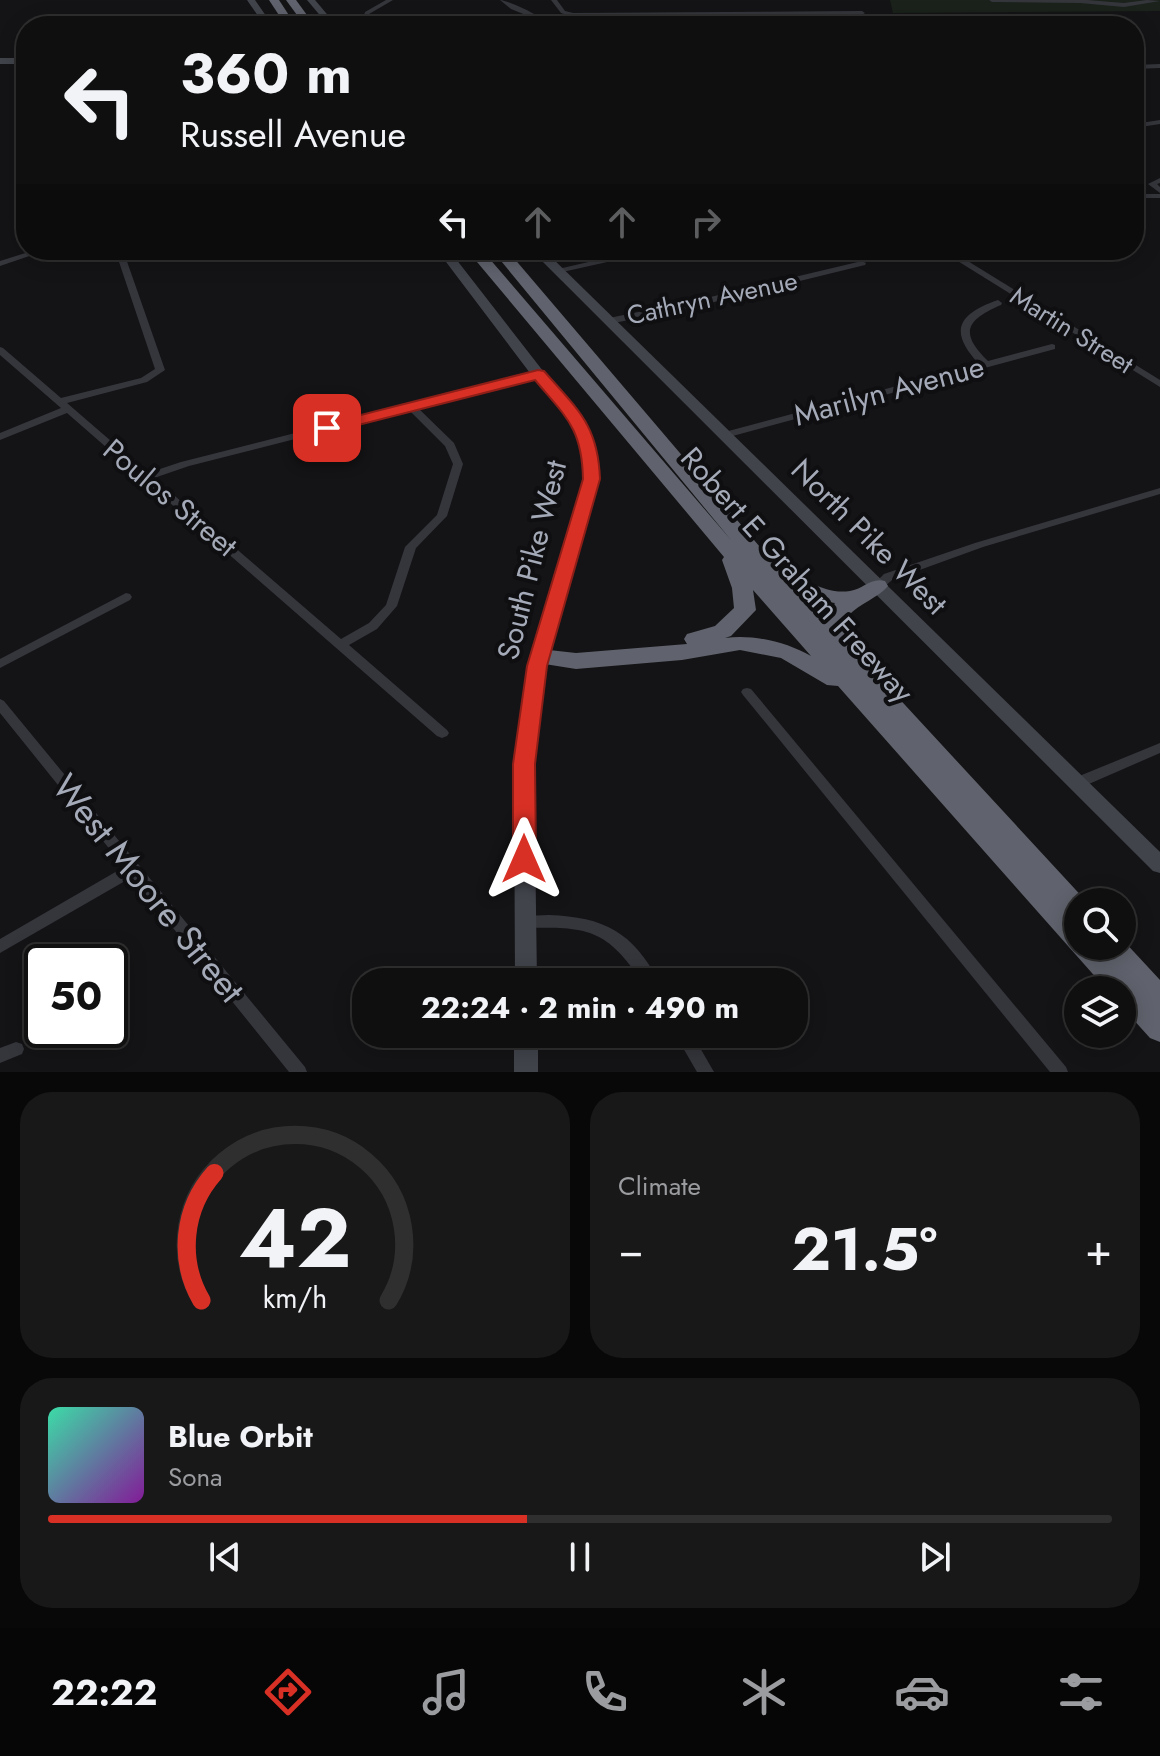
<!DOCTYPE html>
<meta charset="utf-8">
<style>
:root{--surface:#0f0f10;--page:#181819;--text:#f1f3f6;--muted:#9b9c9f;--line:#2f2f30;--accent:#d93025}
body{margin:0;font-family:Jost,sans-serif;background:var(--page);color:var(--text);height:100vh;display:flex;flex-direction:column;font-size:30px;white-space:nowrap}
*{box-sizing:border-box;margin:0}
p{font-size:26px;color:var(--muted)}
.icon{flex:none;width:44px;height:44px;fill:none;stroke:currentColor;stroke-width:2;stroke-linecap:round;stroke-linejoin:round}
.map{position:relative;height:1072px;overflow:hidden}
.sheet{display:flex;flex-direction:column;gap:20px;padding:20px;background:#080809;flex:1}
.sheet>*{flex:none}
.guide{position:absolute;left:16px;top:16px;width:1128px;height:244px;border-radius:32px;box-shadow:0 4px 20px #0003,0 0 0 2px var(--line);background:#0f0f10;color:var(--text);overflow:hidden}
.fabs{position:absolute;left:1064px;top:888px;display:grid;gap:16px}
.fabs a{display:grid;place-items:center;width:72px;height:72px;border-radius:50%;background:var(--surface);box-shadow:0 4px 20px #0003,0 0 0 2px var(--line);font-size:40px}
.speed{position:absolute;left:24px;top:944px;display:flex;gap:16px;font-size:40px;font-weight:700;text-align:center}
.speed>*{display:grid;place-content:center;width:104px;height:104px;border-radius:50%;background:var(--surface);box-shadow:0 4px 20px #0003,0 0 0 2px var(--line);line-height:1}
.speed .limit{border:4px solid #111;border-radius:12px;background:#fff;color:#111}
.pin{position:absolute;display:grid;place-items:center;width:68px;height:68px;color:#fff;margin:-34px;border-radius:16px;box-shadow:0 4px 12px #0006}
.me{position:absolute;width:88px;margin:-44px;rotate:0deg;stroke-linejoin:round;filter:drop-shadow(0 0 6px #0008)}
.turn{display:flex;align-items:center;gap:28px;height:168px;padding:0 32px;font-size:36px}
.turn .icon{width:104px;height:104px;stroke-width:2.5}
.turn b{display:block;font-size:56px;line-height:68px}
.lanes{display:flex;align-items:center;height:76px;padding:0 32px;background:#0003;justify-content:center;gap:40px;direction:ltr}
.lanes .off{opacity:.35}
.big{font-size:60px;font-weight:700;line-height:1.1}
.sheet .tile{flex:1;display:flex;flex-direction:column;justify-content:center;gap:12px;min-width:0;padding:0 28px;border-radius:32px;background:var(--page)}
.sheet .dial{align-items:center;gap:0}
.dial svg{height:208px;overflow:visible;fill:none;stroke:var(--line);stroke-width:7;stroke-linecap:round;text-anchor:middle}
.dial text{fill:var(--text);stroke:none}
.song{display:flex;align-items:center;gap:24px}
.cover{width:96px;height:96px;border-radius:12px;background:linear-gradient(135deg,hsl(160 70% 55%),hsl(290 70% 35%))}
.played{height:8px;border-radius:4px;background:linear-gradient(90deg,var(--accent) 45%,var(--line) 45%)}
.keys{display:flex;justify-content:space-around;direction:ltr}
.heat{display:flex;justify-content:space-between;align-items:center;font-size:44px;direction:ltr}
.sheet .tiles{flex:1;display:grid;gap:20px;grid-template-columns:1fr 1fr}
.tile:last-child{grid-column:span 2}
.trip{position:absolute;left:352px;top:968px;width:456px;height:80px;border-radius:32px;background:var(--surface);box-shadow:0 4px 20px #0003,0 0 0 2px var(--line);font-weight:700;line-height:80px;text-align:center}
.tab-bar{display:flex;height:128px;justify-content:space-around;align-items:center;background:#060606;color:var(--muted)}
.tab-bar .icon{width:56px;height:56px}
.tab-bar .active{color:var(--accent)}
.tab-bar b{font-size:36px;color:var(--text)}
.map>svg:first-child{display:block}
</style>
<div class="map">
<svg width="1160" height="1072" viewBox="0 0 1160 1072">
<rect width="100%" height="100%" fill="#141416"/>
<path fill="#1a221b" d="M890,0h270v11l-267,2z"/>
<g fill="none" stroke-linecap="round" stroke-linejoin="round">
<g fill="#35363c" fill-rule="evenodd">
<path d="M386,0h7l-24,14 -1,3 64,9h-17l-43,-5 -41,5 -3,-2 35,-5 2,-7z"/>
<path d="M500,0c10,1 38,15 47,22v4h-6l1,-3 -4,-3 -27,-11z"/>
<path d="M551,0h6l8,11 8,2 289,-2 3,2 -3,2 -289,2 -12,-4z"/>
<path d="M989,0h98l37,3 23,-3 13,1 -36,6 -44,-4 -88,-1z"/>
<path d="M1160,64v4l-26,1v-4z"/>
<path d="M1160,120v4l-26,4v-4z"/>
<path d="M1160,178v5l-3,1 3,3v6l-12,-9z"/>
<rect x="1134" y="194" width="26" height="4"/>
<path d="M35,250h12l-47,16v-5z"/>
<path d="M115,250h8l42,120 -18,12 -80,21 81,70 33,-11 354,-90h6l2,2 -2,2 -123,32 36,35 9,21 -16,52 -31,32 -19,58 -20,23 -28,16 98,85 2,3 -2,3 -5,2 -5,-2 -370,-323 -67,27v-7l61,-25 -61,-53v-8l3,1 58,50 80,-20 14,-9zM409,410l36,36 8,18 -16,51 -32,32 -19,58 -17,18 -28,16 -187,-161 35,-12z"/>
<path d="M641,250h15l-4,2 -94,21 -4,-2 4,-2z"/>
<path d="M940,250h10l210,130v7z"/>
<path d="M862,261l4,2 -1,2 -163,40 -93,19 -4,-3 4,-3 93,-19z"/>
<path d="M998,300l4,3 -1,2c-35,15 -42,28 -13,56l64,-17 3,1v4l-326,88 -4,1 -5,-3 1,-2 258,-69c-31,-33 -21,-50 19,-64z"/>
<path d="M1160,488v6l-177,53 -91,33 -10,9h-8l-2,-3 12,-12 91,-31z"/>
<path d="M126,593l4,1 2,3 -2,3 -130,68v-9z"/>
<path d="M747,688l4,1 315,378 2,5h-18l-307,-377 -2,-3 2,-3z"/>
<path d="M0,699l4,2 301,366 2,5h-18l-157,-195 -132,76v-14l124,-72 -124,-154z"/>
<path d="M1160,743v10l-78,34 -5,1 -5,-1 -2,-4 2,-4z"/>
<path d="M549,915c55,2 84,17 110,67h-17c-36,-54 -55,-55 -117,-54l-5,-2 -2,-4 2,-4 5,-2z"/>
<path d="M675,1034h17l22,38h-17z"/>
<path d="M16,1042l6,2 2,5 -2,5 -22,9v-15z"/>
</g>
<g fill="#42444c" fill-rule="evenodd">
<path d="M247,0h8l18,26h-8z"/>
<path d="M307,0h8l22,26h-8z"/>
<rect x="0" y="58" width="26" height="6"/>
<path d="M437,250h12l94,121 43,50 11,29 2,29 -53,187 -12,98 3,218h-22l-1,-218 14,-98 55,-187v-29l-11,-28 -39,-45z"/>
<path d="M531,250h13l616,602v21l-7,-2z"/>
<rect x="514" y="1034" width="24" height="38"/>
</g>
<g fill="#60636d" fill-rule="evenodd">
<path d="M269,0h10l17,26h-10z"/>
<path d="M286,0h10l19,26h-10z"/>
<path d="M467,250h15l249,290 -239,-290h15l276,324c23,3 41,21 67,17 13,-2 21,-14 35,-10l3,5c-10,12 -28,17 -40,30l3,18 9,14 -3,5 230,249h-9v44h44v-7l38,41v62l-10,-4 -28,-31v-17h-15l-269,-304 -11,-1 -46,-27 -41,-8 -58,10 -106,9 -44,-7 -3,-5 3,-5 8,-3 36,4 111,-9 -3,-5 3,-5 28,-8 19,-18 -2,-20 -10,-28 2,-3zM753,590l58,66c-25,-14 -58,-22 -86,-18l6,-2 25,-26zM808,600l27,3 -9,11 1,7z"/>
</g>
</g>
<path fill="#d93025" stroke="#8d1f18" stroke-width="2" d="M538,370l6,1c34,39 54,54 56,108l-53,187 -12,98 1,95 -3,6 -9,3 -8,-3 -3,-6v-95l14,-98 56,-187c-1,-51 -17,-62 -48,-99l-208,53 -8,-5 2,-3z"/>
<g text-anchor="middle" stroke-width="8" stroke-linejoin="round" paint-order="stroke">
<g font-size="26" fill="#a4aab8" stroke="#0f0f11">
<text transform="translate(712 298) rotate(-12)" y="9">Cathryn Avenue</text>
<text transform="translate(1072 330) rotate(32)" y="9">Martin Street</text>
</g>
<g font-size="30" fill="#a4aab8" stroke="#0f0f11">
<text transform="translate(889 391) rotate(-15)" y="10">Marilyn Avenue</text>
<text transform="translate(170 498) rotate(40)" y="10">Poulos Street</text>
<text transform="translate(869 537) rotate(45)" y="10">North Pike West</text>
<text transform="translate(532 560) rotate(-76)" y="10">South Pike West</text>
<text transform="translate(797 575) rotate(48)" y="10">Robert E Graham Freeway</text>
</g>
<g font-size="36" fill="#a4aab8" stroke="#0f0f11">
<text transform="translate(149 888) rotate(51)" y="13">West Moore Street</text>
</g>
</g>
</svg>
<div class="fabs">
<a><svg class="icon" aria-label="search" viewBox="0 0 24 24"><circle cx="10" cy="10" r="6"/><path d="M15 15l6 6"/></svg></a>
<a><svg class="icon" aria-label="layers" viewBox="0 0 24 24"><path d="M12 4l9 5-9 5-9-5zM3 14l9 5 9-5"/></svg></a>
</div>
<div class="speed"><div class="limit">50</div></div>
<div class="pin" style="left:327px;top:428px;background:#d93025"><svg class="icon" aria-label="arrive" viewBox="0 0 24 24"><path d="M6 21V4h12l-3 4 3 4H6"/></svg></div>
<svg class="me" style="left:524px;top:859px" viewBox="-20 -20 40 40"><path d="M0-17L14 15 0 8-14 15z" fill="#d93025" stroke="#fff" stroke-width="4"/></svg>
<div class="trip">22:24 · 2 min · 490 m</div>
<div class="guide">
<div class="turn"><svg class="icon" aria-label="left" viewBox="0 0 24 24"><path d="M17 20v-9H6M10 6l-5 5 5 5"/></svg><div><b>360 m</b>Russell Avenue</div></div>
<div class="lanes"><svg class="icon" aria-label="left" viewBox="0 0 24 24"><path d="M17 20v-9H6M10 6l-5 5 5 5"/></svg><svg class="icon off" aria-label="ahead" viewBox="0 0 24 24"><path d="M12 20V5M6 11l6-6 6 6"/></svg><svg class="icon off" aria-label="ahead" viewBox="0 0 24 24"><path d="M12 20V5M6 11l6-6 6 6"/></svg><svg class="icon off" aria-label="right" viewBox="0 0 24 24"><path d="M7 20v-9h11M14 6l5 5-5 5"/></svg></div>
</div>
</div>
<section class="sheet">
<div class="tiles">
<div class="tile dial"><svg viewBox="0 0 100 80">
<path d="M14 69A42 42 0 1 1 86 69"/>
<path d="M14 69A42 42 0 0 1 19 20" stroke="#d93025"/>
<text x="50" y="56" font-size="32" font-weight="700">42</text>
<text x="50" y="72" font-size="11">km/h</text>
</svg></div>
<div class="tile"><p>Climate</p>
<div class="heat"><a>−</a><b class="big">21.5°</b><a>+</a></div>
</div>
<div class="tile">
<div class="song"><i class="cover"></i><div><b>Blue Orbit</b><p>Sona</p></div></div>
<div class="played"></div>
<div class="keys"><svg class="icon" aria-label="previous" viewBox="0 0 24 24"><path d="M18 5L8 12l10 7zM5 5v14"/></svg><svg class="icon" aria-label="pause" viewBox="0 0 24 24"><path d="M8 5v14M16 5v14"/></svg><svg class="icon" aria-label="next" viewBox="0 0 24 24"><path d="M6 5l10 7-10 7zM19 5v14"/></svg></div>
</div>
</div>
</section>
<nav class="tab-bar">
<b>22:22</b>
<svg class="icon active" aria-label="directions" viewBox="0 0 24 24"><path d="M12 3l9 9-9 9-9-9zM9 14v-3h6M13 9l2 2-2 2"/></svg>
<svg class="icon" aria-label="music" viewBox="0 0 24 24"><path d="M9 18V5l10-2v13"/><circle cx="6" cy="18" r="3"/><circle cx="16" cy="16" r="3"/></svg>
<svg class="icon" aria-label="phone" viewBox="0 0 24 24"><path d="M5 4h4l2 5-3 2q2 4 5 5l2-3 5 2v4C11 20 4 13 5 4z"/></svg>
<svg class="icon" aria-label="climate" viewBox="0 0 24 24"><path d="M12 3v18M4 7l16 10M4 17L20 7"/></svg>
<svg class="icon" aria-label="car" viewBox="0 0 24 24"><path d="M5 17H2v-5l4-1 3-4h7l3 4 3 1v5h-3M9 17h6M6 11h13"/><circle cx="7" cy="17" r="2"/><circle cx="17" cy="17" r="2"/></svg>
<svg class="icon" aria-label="filters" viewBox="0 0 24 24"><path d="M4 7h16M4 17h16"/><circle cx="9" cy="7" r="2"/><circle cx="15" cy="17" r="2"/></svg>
</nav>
